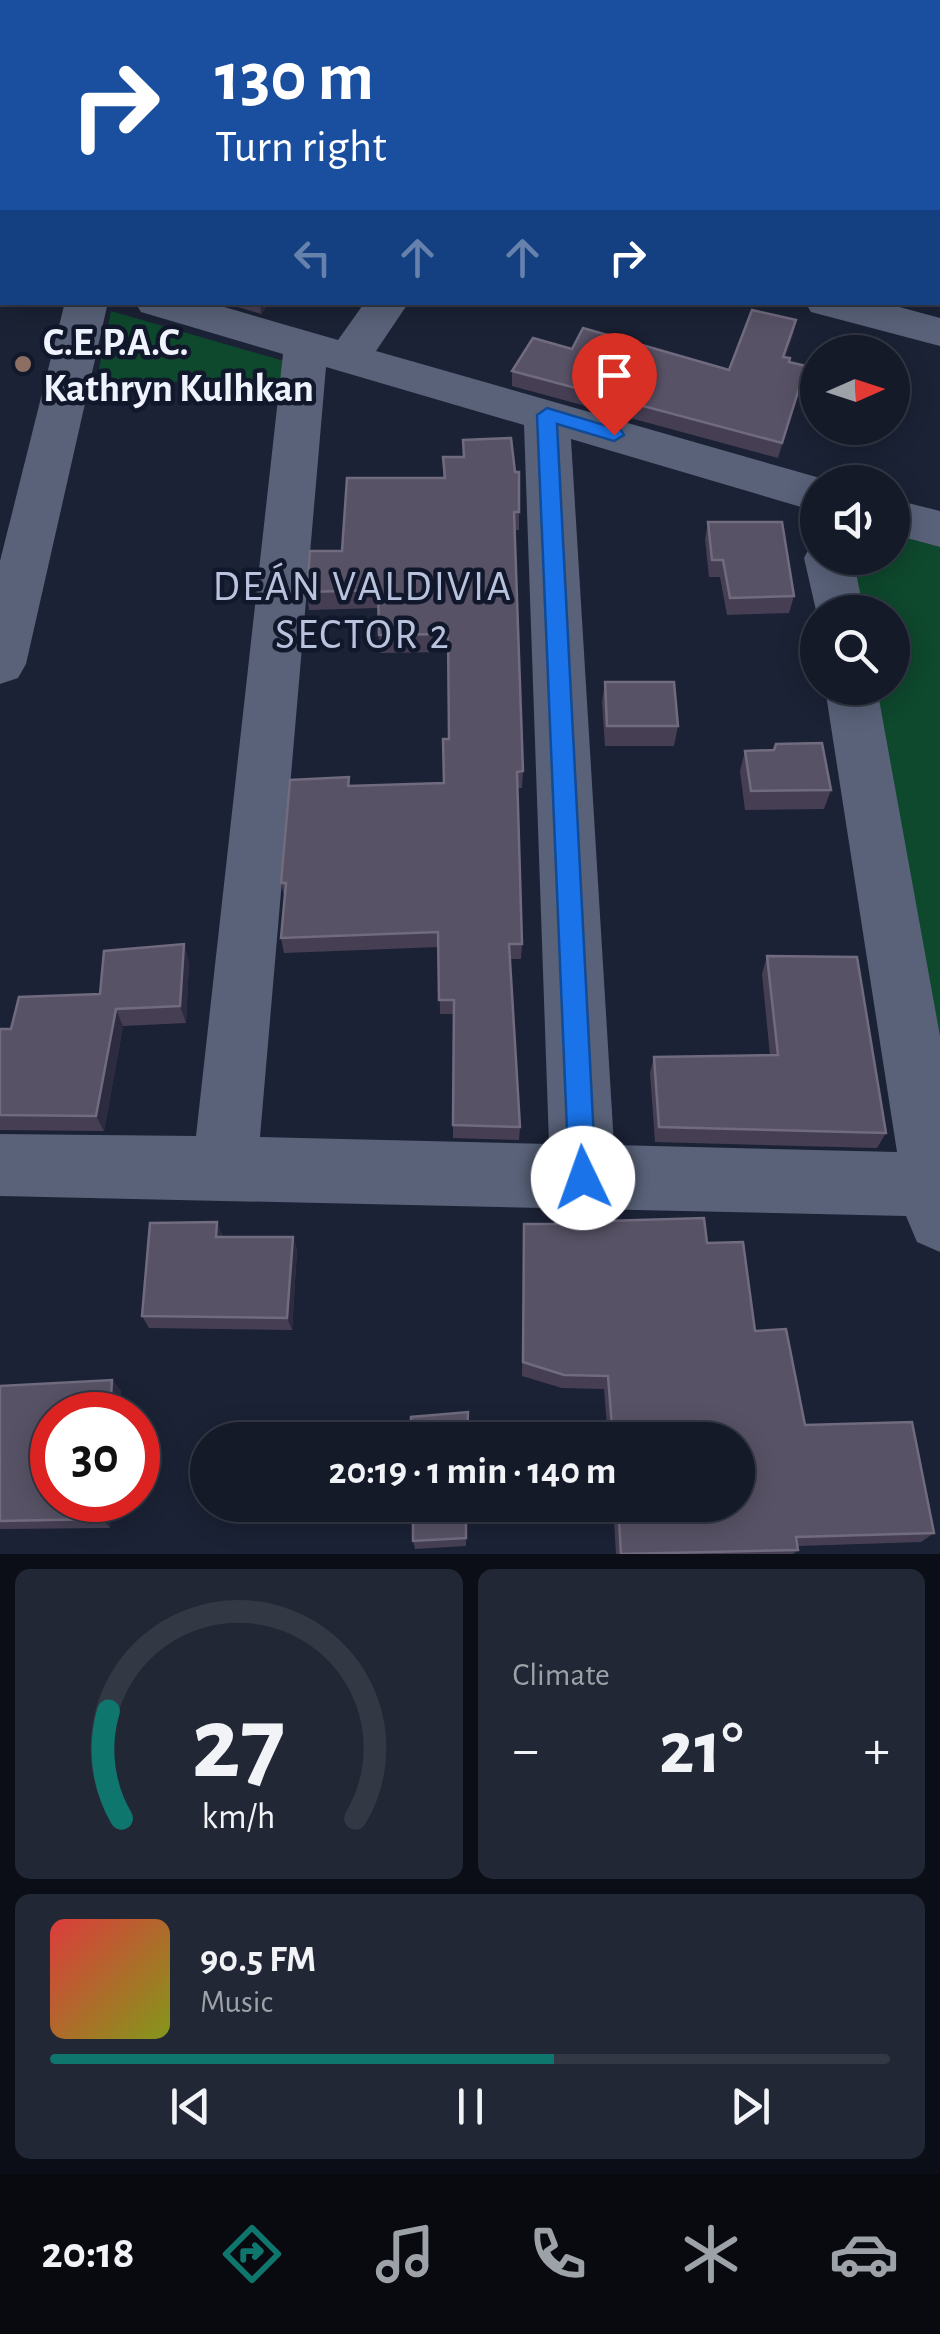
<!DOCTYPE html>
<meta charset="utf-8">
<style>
:root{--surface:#141a28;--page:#212734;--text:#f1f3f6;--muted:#9da1a8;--line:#333845;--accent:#0f766e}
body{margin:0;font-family:"Alegreya Sans",sans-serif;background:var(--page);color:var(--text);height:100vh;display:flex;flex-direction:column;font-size:38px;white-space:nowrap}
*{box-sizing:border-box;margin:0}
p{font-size:32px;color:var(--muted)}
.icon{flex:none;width:55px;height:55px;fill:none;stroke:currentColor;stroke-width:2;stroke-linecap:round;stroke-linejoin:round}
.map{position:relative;height:1554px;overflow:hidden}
.details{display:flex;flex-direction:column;gap:15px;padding:15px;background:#0b0e16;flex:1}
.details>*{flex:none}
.hud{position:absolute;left:0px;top:0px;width:940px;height:305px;box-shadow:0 5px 25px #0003,0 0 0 2px var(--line);background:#1a4fa0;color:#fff;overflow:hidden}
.needle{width:65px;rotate:87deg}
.buttons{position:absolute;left:800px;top:335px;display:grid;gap:20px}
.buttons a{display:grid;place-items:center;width:110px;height:110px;border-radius:50%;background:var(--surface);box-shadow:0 5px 25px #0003,0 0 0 2px var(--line);font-size:50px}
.speed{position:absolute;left:30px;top:1392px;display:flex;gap:20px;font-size:50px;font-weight:700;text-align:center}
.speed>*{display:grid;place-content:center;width:130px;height:130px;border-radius:50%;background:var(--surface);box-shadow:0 5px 25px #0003,0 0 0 2px var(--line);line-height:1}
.speed .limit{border:15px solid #d22;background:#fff;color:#111}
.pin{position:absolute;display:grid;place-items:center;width:85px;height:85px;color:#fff;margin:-102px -42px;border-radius:50% 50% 50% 0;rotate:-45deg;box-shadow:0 0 10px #0007}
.pin .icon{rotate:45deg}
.me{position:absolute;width:110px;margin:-55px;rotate:357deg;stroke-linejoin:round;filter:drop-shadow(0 0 8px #0008)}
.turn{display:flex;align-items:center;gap:35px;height:210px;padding:0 50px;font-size:45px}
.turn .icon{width:130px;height:130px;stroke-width:2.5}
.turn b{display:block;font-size:70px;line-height:85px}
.lanes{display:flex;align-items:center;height:95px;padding:0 50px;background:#0003;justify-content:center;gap:50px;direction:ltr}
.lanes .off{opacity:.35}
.big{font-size:75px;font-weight:700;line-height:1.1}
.details .tile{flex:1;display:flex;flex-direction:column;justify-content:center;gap:15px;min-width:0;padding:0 35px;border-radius:15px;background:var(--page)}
.details .dial{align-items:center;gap:0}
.dial svg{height:260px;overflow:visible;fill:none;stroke:var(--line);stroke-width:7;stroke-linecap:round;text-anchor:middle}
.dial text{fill:var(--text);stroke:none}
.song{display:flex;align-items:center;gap:30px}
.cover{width:120px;height:120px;border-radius:15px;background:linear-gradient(135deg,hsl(0 70% 55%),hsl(70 70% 35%))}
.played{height:10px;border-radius:5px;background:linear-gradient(90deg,var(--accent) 60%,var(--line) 60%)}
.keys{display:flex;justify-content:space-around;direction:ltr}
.heat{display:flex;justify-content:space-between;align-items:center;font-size:55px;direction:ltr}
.details .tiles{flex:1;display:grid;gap:15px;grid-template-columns:1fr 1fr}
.tile:last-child{grid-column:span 2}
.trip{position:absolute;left:190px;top:1422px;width:565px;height:100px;border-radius:50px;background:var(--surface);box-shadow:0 5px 25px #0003,0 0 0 2px var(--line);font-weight:700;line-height:100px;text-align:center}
.tabs{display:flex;height:160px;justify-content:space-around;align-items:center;background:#080a10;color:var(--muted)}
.tabs .icon{width:70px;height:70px}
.tabs .current{color:var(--accent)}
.tabs b{font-size:45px;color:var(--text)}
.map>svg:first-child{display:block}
</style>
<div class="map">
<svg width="940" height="1554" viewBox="0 0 940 1554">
<rect width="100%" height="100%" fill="#1b2235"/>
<g fill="#0e482d">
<path d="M111,311l173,50 -2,19 -186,3z"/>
<path d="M893,534l47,13v502l-64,-361h16v-76h-29l-10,-54h39z"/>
</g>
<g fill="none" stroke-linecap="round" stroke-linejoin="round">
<g fill="#010c0f" fill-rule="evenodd">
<path d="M11,0h13l2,2h-12z"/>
<rect x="938" y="194" width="2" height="7"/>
</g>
<g fill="#596279" fill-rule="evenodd">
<path d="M784,0h36l1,2h-35z"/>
<path d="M938,101l2,1v24l-2,-1z"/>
<path d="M0,245l2,1v26h-2z"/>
<path d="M65,302h43l-82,362 -8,14 -18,6v-123z"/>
<path d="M135,302h72l131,38 27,-38h44l-33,49 458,131h-16v30l-247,-73 43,706 283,7 -72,-464h52l63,348v216l-23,-10 -11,-26 -906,-20v-62l196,2 87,-782 -142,-42zM326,367l198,58 25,719 -289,-7z"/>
<path d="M805,302h76l59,16v28l-129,-34z"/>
<path d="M892,499l48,12v36l-48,-13z"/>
<path d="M818,543v15h35l11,54h-46v7l-14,-61 7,-13z"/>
</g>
</g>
<g fill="#463f54">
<path d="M2,75v130h-2v-127z"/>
<path d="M222,302h48l-9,12z"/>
<path d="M796,320l-3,15 -8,22 18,24 -25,77 -266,-72v-15l60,-22 157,21z"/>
<path d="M463,440l56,72v18h-4l8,241 -1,17h-5l5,156 -1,15h-11l10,168 -1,13 -66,-2v-124h-13l-1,-67 -155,6 -3,-15 4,-39 -4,-16 68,-106 1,9 94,-3 5,-44v-87l-69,1 -2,-45 -69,2 -2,-18 35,-41 101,-73v-21h20z"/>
<path d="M708,522l86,74 -5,17 -62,2 -7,-38h-11l-4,-38z"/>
<path d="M605,682l73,44 -4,20h-69l-3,-44z"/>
<path d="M774,750l57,40 -7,19 -79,1 -5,-39 5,-20z"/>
<path d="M184,944l5,18 -3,61 -63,3 -19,105 -104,-1v-101h11l89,-35z"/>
<path d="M767,956l119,177 -9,15 -222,-6 -5,-69 4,-16 116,-2 -8,-81z"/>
<path d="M556,1205l49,16 102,22 98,182 129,108 -13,9 -123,4v4l-5,4h-177l-3,-49h125v-65h-130l-4,-51 -42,-1 -40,-12 2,-152h30z"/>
<path d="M223,1237h70l4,13 -5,80 -143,-2 -7,-12z"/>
<path d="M112,1380l9,11 -2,24h-67v85h60l-2,28 -110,1v-143z"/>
<path d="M466,1505v41l-51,3 -2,-8z"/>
</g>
<g fill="#2d2b40">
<path d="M260,302h10l-9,12z"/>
<path d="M796,320l-3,15 -13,37 3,-15z"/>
<path d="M806,366l-3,15 -25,77 4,-15z"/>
<path d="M184,944l5,18 -3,61 -6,-17z"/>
<path d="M116,1009l7,17 -19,105 -8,-15z"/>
<path d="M217,1222l6,14 -1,15 -6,-14z"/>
<path d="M293,1237l4,13 -5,80 -5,-12z"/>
<path d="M112,1380l9,11 -2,24h-9z"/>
<path d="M103,1500h9l-2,28 -8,-9z"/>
</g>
<g fill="#585266" stroke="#706b7e" stroke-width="2.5">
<path d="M2,75v111l-2,-1v-107z"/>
<path d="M752,310l44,10 -13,37 7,1 -1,4 17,4 -24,77 -270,-72 21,-33 39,11 11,-21 146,42z"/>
<path d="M511,438l4,34h4v40h-5l9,259 -6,1 5,172h-13l11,183 -67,-2 1,-125h-15l-1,-68 -157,6 5,-55h-5l9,-103 59,-3 -1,9 96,-3 -1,-44h6l-1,-105 -69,1 -1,-45 -71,2 3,-41h32l5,-73h98l-2,-21h21l-1,-17z"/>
<path d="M708,522h74l12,74 -64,2 -7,-38h-11z"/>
<path d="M605,682h69l4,44h-71z"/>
<path d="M822,743l9,47 -80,1 -6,-40 29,-1 2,-6z"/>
<path d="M184,944l-4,62 -64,3 -20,107 -96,-1v-86h11l8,-32 81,-3 4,-43z"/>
<path d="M767,956l90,1 29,176 -227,-6 -5,-70 124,-2z"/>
<path d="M556,1205l48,2 1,14 99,-3 3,25 36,-1 12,89 31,-2 19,96 107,-3 22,111 -138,4 2,13 -177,4 -3,-49h120v-65h-125l-5,-64 -44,-1 -41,-13 1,-138h32z"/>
<path d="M217,1222l-1,15h77l-6,81 -145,-2 8,-93z"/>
<path d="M112,1380l-2,35h-58v85h51l-1,19 -102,2v-135z"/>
<path d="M468,1412l-1,28h-56v-23z"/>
<path d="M413,1505h53v33l-53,3z"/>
</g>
<path fill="#1a73e8" stroke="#114b97" stroke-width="2.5" d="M547,408l74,22 3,5 -10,6 -57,-17 39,754 -4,10 -9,4 -10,-4 -4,-10 -32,-763z"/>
<circle fill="#8d6e63" stroke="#12182b" stroke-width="4" cx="23" cy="364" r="10"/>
<g text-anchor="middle" stroke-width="9" stroke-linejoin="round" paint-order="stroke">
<g font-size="40" font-weight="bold" fill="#eff3fe" stroke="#12182b" text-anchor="start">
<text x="43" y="355">C.E.P.A.C.<tspan x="43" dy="46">Kathryn Kulhkan</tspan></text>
</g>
<g font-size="42" letter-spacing="2.5" fill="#b9c3dd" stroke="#12182b">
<text x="363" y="600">DEÁN VALDIVIA<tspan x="363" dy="48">SECTOR 2</tspan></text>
</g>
</g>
</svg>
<div class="buttons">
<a><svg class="needle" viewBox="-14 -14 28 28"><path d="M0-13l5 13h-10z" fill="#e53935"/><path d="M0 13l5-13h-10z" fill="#9da1a8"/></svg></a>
<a><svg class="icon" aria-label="sound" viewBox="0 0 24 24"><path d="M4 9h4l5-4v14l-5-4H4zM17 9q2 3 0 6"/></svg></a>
<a><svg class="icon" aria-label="search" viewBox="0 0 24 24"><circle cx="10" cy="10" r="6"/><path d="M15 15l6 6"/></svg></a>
</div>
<div class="speed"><div class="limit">30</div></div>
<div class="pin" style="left:614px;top:435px;background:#d93025"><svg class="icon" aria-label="arrive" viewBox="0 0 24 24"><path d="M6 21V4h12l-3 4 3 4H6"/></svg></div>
<svg class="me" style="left:583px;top:1178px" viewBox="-20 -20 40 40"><circle r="19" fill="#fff"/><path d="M0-13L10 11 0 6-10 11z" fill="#1a73e8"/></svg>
<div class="trip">20:19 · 1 min · 140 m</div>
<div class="hud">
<div class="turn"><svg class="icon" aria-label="right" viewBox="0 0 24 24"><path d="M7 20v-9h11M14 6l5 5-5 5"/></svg><div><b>130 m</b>Turn right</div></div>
<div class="lanes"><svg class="icon off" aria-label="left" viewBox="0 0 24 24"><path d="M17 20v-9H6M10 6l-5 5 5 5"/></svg><svg class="icon off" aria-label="ahead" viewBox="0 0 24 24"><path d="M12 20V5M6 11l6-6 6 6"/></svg><svg class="icon off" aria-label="ahead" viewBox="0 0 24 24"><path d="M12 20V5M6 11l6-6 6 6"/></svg><svg class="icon" aria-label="right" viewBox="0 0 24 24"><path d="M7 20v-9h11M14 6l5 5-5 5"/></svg></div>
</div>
</div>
<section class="details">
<div class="tiles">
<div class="tile dial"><svg viewBox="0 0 100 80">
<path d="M14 69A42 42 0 1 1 86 69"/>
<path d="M14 69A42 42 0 0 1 10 36" stroke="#0f766e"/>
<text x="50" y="56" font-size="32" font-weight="700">27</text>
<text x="50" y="72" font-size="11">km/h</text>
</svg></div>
<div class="tile"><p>Climate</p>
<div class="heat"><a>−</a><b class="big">21°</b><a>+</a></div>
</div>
<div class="tile">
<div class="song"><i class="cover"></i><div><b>90.5 FM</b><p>Music</p></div></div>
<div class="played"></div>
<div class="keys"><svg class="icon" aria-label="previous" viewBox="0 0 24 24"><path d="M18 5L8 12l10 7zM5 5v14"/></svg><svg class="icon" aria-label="pause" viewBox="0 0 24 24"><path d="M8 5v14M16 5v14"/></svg><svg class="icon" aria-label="next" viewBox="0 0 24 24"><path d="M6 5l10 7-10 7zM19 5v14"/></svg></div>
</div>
</div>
</section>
<nav class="tabs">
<b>20:18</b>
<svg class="icon current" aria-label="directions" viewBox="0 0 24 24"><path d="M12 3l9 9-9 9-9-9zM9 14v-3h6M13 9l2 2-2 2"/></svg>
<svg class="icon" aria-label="music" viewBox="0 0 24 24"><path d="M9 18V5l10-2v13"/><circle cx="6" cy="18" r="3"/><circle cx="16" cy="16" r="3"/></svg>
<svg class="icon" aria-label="phone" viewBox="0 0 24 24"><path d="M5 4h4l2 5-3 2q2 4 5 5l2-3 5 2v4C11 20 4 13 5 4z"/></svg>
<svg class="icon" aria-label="climate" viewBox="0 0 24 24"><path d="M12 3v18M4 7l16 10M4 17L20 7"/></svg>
<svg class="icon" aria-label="car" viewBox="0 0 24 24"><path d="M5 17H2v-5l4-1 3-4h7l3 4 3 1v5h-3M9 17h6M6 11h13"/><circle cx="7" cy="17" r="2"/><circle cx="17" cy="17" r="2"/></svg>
</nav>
